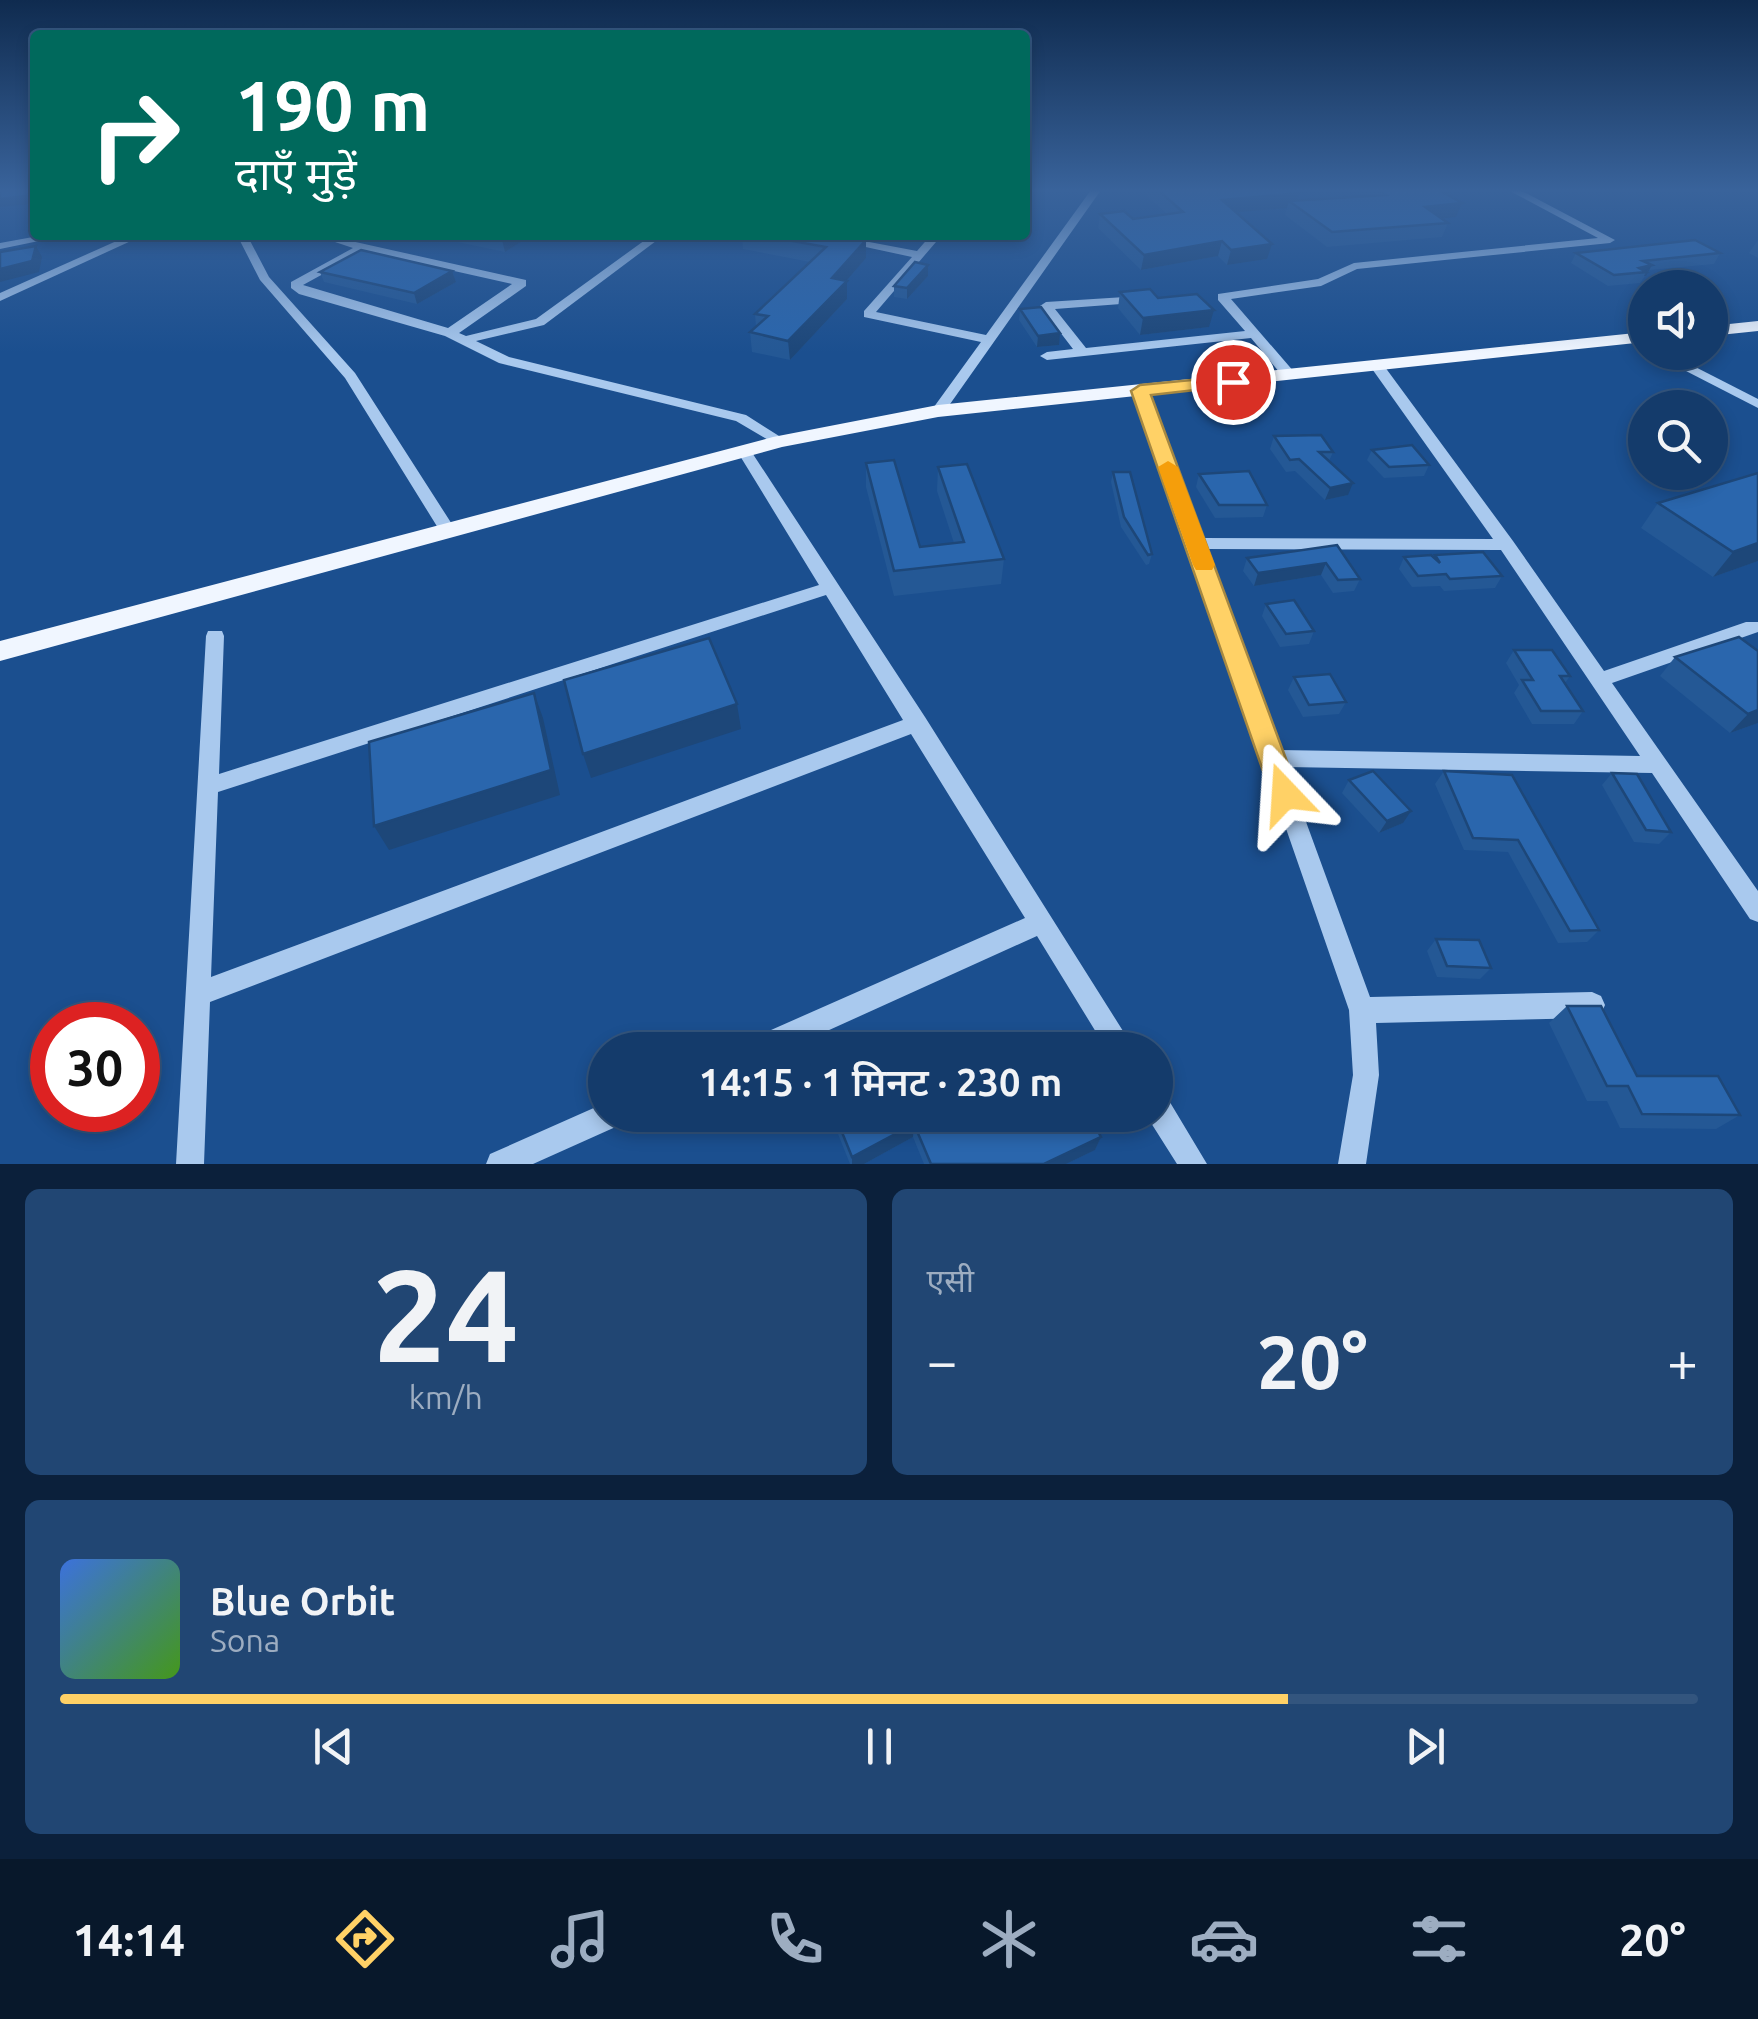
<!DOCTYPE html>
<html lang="hi">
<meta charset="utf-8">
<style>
:root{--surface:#143b6b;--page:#214673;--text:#f1f3f6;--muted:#9dadc1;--line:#33557e;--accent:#ffd166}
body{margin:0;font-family:Ubuntu,"Noto Sans Devanagari",sans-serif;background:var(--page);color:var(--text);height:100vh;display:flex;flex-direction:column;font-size:38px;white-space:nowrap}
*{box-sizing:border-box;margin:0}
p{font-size:32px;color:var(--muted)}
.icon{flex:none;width:55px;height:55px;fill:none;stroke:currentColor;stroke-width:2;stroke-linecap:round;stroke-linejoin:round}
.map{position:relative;height:1164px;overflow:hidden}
.panel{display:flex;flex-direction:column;gap:25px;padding:25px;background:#0b203b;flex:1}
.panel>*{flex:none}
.guide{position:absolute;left:30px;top:30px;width:1000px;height:210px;border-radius:10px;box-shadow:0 5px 15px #0003,0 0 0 2px var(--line);background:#00695c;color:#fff;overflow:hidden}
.buttons{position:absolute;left:1628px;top:270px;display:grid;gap:20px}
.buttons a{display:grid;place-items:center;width:100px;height:100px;border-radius:50%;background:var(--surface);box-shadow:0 5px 15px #0003,0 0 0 2px var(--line);font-size:50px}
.speed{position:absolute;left:30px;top:1002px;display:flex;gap:20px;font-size:50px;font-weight:700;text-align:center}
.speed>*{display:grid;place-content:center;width:130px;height:130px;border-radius:50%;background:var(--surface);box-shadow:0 5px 15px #0003,0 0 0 2px var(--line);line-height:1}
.speed .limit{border:15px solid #d22;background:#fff;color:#111}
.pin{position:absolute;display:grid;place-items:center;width:85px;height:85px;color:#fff;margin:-42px;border:5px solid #fff;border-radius:50%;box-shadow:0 2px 10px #0007}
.me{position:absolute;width:110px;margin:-55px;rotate:340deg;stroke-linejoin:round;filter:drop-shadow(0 0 8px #0008)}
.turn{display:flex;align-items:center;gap:35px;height:210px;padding:0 40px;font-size:45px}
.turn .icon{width:130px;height:130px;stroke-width:2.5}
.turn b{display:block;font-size:70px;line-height:85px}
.big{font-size:75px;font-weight:600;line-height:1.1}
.panel .card{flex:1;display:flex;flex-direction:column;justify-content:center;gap:15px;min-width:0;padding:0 35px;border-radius:15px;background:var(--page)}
.panel .dial{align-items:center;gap:0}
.dial b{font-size:130px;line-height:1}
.song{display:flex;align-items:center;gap:30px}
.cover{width:120px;height:120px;border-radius:15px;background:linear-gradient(135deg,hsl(220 70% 55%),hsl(100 70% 35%))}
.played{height:10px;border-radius:5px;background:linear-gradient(90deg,var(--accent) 75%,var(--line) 75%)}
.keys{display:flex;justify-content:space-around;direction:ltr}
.heat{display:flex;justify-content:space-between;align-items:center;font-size:55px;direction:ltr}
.panel .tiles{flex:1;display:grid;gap:25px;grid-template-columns:1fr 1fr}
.card:last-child{grid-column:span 2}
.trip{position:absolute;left:588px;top:1032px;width:585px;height:100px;border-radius:50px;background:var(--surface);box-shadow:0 5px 15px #0003,0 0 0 2px var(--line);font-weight:600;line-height:100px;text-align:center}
.menu{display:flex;height:160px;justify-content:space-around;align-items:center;background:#08182b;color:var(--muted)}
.menu .icon{width:70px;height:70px}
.menu .selected{color:var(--accent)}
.menu b{font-size:45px;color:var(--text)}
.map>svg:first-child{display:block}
</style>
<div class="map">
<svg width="1758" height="1164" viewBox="0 0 1758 1164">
<rect width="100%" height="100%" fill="#1b4f8f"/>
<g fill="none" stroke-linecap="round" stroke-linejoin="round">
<g fill="#a9c9ee" fill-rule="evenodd">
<path d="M1091,190h10l-158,224 -5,1 -7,-4 50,-69 -117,-25v-6l48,-54 -102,-22h22l85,16 14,-16h11l-66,77 110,23z"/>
<path d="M1508,190h12l95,50 -5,3 -253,26 -36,17 -90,13 64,74v6h-10l-34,-41 -204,22 -7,-4 7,-4 26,-3 -33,-43 6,-4 79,-5 2,3 -6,4 -66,5 31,39 159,-17 -27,-31v-6l100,-15 36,-16 244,-25z"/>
<path d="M44,235h24l-68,14v-6z"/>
<path d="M130,235h14l-144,66v-8z"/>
<path d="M237,235h10l22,42 86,96 102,159 -2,4h-12l-98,-158 -85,-98z"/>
<path d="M346,235h13l-8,6 175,39v6l-67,47 7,3 70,-17 116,-84h12l-120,90 -68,16 33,16 237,58 41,26 -7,4 -5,-1 -39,-23 -237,-58 -54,-27 -146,-42 -8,-6v-6l62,-34 -18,-6zM365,251l147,33 -64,44 -145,-43z"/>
<path d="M1649,352h17l92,47v9z"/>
<path d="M1377,362l5,1 131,178 91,130 142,-49h12v10l-146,51 146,208v31l-8,-3 -98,-146 -366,-6 84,230 222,-5 9,4 4,9 -4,9 -9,4 -216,5 3,52 -13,89h-28l15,-89 -4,-65 -215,-619 7,-4 7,4 54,147 291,1 -123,-173zM1206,549l295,1 139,206 -361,-6z"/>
<path d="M744,447l5,1 176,269 210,333h-28l-70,-114 -252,114h-43l4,-9 279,-123 -114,-184 -701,268 -6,162h-28l30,-528 2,-5h14l2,5 -5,138 600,-189 -82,-134zM826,595l77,125 -692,257 7,-185z"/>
<path d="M1155,1090l10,4 42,70h-30l-31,-49h9z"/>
<path d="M605,1103v12h19l-4,10 -87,39h-47l4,-10z"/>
</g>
<g fill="#f0f6ff" fill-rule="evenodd">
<path d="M1758,321v10l-48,5v-10z"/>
<path d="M1645,332v10l-707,75 -156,30 -782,214v-20l773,-204 165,-32z"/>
</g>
</g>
<g fill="#245895">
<path d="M1140,190h155l4,3 -2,7 66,-4 -10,-6h124l-32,3 11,24 -14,2 6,4 -6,14 -115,10 -42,-32 2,-7 -51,4 31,47 -40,6 -9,-9 -77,14 -43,-42 2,-14 33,5 34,-5z"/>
<path d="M424,235h108l-27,17z"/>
<path d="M742,235h139l-4,5 -11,-2v20l-20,23 1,18 -57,61 -38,-8 -2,-20 6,-5 -1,-13 55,-52 -67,-13z"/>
<path d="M1758,240v18l-9,-5z"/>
<path d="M1576,253h144l-6,11 -65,6 -9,13 -32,3 -37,-23z"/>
<path d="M928,265v11l-21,23 -13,-2v-11z"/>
<path d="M452,271l4,11 -39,22 -93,-22 -4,-10z"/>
<path d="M1120,292l38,6 51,29 -69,8 -22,-27z"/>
<path d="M1020,309l39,36 -22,2 -18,-27z"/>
<path d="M1274,436l59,16 -4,9 19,34 -23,5 -30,-29 -9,1 -16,-23z"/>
<path d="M1372,450l57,15 -5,11 -40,2 -17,-18z"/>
<path d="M866,463l54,84 34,-4 -17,-52 1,-24 66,92 -3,25 -107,12 -28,-109z"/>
<path d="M1113,472l39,82 -3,10 -3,1 -25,-38 -10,-45z"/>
<path d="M1199,474l68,31 -4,12 -48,1 -19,-31z"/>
<path d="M1658,503l100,58 -45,16 -72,-49z"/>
<path d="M1337,545l23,34 -6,12 -21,2 -12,-18 -67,11 -11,-15 4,-13z"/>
<path d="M1435,555l67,21 -7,12 -51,3 -4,-5 -28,1 -13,-18 5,-12 30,1z"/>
<path d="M1266,604l48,27 -5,13 -29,3 -18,-31z"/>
<path d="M1514,650l56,26 -5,7 18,28 -9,13h-42l-18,-31 5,-8 -13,-22z"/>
<path d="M1675,657l83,66 -28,10 -70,-57z"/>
<path d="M1294,677l52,25 -7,12 -36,3 -15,-27z"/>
<path d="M1444,771l68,4 87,155 -12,12 -29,1 -50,-91 -44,-2 -29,-66z"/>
<path d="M1612,773l59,59 -12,12 -25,-2 -32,-57z"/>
<path d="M1349,780l54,43 -24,10 -37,-40z"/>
<path d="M1436,939l55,29 -11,11 -43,-2 -10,-26z"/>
<path d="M1567,1006l70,70 103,39 -24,14 -96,-1 -13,-27h-20l-38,-78z"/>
<path d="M835,1115l125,7 141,15 -6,13 -29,14h-142l-11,-27 -49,27h-14l-14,-35z"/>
</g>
<g fill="#1d4779">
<path d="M32,190h3v8l-4,6 -31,3v-8z"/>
<path d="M1421,190h56l-58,5z"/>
<path d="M1299,193l-3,13 -7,-5 -2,7 -69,6 4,-14z"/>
<path d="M1462,203l-6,14 -37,5 6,-15z"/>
<path d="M502,235h30l-27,17 -4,-16z"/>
<path d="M864,235h2v23l-25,29 6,-6v18l-57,61 -2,-19z"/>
<path d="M1222,241l-4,15 -77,14 3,-15z"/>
<path d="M1272,244l-5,15 -40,6 4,-15z"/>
<path d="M36,246l6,11 -3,15 -39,10v-13z"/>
<path d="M928,265v11l-21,23v-11z"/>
<path d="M1652,265l-6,11h-2l2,-4 -7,-4z"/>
<path d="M452,271l4,11 -39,22 -3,-11z"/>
<path d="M1214,310l-5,17 -69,8 3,-17z"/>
<path d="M1060,333l-1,12 -22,2 1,-11z"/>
<path d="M1353,483l-5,12 -23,5 5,-12z"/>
<path d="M1758,543v18l-45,16 20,-25z"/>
<path d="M1326,563l-5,12 -67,11 4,-13z"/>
<path d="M534,693l9,25 17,77 -171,55 -15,-24z"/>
<path d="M737,704l4,25 -150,49 -8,-24z"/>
<path d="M1758,710v13l-28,10 18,-19z"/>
<path d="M1411,811l-8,12 -24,10 8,-12z"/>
<path d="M914,1124l-1,13 -49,27h-12v-7z"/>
<path d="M1101,1137l-6,13 -29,14h-22z"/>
</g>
<g fill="#2a66ad" stroke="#1d4779" stroke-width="2.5">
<path d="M0,190h32l-6,6 -26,3z"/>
<path d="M1158,190h137l4,3 -77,7 50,44 -41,6 -9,-9 -78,14 -44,-41 24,-3 9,8 50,-7z"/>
<path d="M1378,190h61l23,13 -37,4 23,16 -116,9 -43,-31 97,-6z"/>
<path d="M759,235h105l-5,4 7,1 -34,38 15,3 -59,60 -38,-9 18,-16 -13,-2 71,-67z"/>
<path d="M1695,240l25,13 -77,8 9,4 -13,3 7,4 -32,3 -38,-22z"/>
<path d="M36,246l-4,15 -32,8v-17z"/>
<path d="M361,250l91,21 -38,22 -94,-21z"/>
<path d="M915,262l13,3 -21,23 -13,-2z"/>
<path d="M1150,289l8,9 39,-4 17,16 -71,8 -23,-26z"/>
<path d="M1041,307l19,26 -22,3 -18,-27z"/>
<path d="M1321,435l12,17h-14l34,31 -23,5 -31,-29 -9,1 -16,-24z"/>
<path d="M1412,445l17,20 -40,2 -17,-17z"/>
<path d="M894,460l26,87 44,-5 -26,-75 29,-3 37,95 -110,12 -28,-108z"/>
<path d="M1249,471l18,34h-48l-20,-31z"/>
<path d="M1113,472h17l22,82 -4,1 -24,-38z"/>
<path d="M1758,473v70l-25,9 -75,-49z"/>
<path d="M1337,545l23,34 -22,1 -12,-17 -68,10 -11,-15z"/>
<path d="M1483,552l19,24 -52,3 -4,-5 -28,2 -14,-19 27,-2 9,8 -5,-8z"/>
<path d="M1294,600l20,31 -28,3 -20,-30z"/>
<path d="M1739,637l19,14v59l-10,4 -73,-57z"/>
<path d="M709,638l28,66 -154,50 -19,-74z"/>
<path d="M1514,650h38l18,26h-10l23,35h-42l-19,-31h11z"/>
<path d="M1330,674l16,28 -37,3 -15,-28z"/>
<path d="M534,693l17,77 -177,56 -5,-84z"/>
<path d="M1373,771l38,40 -24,10 -38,-41z"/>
<path d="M1444,771l68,4 87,155 -29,1 -52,-91 -45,-2z"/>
<path d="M1612,773l25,1 34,58 -25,-2z"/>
<path d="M1436,939l43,1 12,28 -44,-2z"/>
<path d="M1567,1006h34l36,70h81l22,39 -98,-1 -14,-28h-21z"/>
<path d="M835,1115h122l3,7 17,-7h112l12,22 -57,27h-113l-17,-40 -62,33z"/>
</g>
<linearGradient id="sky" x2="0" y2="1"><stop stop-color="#0f2b4f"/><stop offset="0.54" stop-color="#39639b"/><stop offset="1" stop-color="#39639b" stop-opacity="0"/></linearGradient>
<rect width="1758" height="353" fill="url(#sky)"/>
<path fill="#ffd166" stroke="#a68842" stroke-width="2.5" d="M1233,376l9,6 -3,3 -88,10 148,399 -4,8h-20l-4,-8 -140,-403 9,-6z"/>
<path fill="#f59e0b" d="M1168,461l10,6 37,98 -3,5h-16l-3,-5 -35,-98z"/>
</svg>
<div class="buttons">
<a><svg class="icon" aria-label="sound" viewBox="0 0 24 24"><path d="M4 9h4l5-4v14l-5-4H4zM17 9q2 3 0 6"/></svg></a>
<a><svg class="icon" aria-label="search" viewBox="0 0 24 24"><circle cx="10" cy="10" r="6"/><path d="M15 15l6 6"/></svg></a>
</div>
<div class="speed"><div class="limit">30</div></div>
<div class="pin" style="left:1233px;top:382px;background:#d93025"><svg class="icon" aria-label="arrive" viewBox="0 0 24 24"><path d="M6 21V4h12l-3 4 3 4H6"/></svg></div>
<svg class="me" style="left:1285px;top:794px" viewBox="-20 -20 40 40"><path d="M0-17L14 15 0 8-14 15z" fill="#ffd166" stroke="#fff" stroke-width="4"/></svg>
<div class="trip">14:15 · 1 मिनट · 230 m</div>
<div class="guide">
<div class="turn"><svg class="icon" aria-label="right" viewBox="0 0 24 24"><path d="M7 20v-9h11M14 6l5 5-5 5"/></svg><div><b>190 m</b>दाएँ मुड़ें</div></div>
</div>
</div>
<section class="panel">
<div class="tiles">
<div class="card dial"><b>24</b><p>km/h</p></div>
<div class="card"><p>एसी</p>
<div class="heat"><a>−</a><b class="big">20°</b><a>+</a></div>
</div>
<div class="card">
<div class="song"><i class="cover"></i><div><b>Blue Orbit</b><p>Sona</p></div></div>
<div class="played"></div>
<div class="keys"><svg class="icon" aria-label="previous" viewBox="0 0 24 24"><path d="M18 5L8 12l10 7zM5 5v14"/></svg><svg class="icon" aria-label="pause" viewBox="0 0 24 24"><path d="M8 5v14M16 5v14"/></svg><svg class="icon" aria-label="next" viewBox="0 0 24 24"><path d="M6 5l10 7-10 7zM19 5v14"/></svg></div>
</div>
</div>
</section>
<nav class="menu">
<b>14:14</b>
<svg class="icon selected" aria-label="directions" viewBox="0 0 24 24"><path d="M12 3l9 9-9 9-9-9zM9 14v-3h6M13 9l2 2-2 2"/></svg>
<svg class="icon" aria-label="music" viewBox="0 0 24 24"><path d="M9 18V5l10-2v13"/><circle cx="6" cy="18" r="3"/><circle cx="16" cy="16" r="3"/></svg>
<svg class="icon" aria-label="phone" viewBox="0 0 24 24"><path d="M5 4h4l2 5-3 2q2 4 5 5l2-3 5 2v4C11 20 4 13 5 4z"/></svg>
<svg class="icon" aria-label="climate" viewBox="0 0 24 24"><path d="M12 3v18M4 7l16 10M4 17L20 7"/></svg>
<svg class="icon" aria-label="car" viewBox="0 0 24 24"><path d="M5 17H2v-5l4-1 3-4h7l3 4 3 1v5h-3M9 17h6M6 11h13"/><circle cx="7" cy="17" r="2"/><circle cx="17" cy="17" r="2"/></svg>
<svg class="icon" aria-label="filters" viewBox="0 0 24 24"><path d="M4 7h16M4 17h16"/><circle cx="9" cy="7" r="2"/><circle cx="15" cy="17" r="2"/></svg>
<b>20°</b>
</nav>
